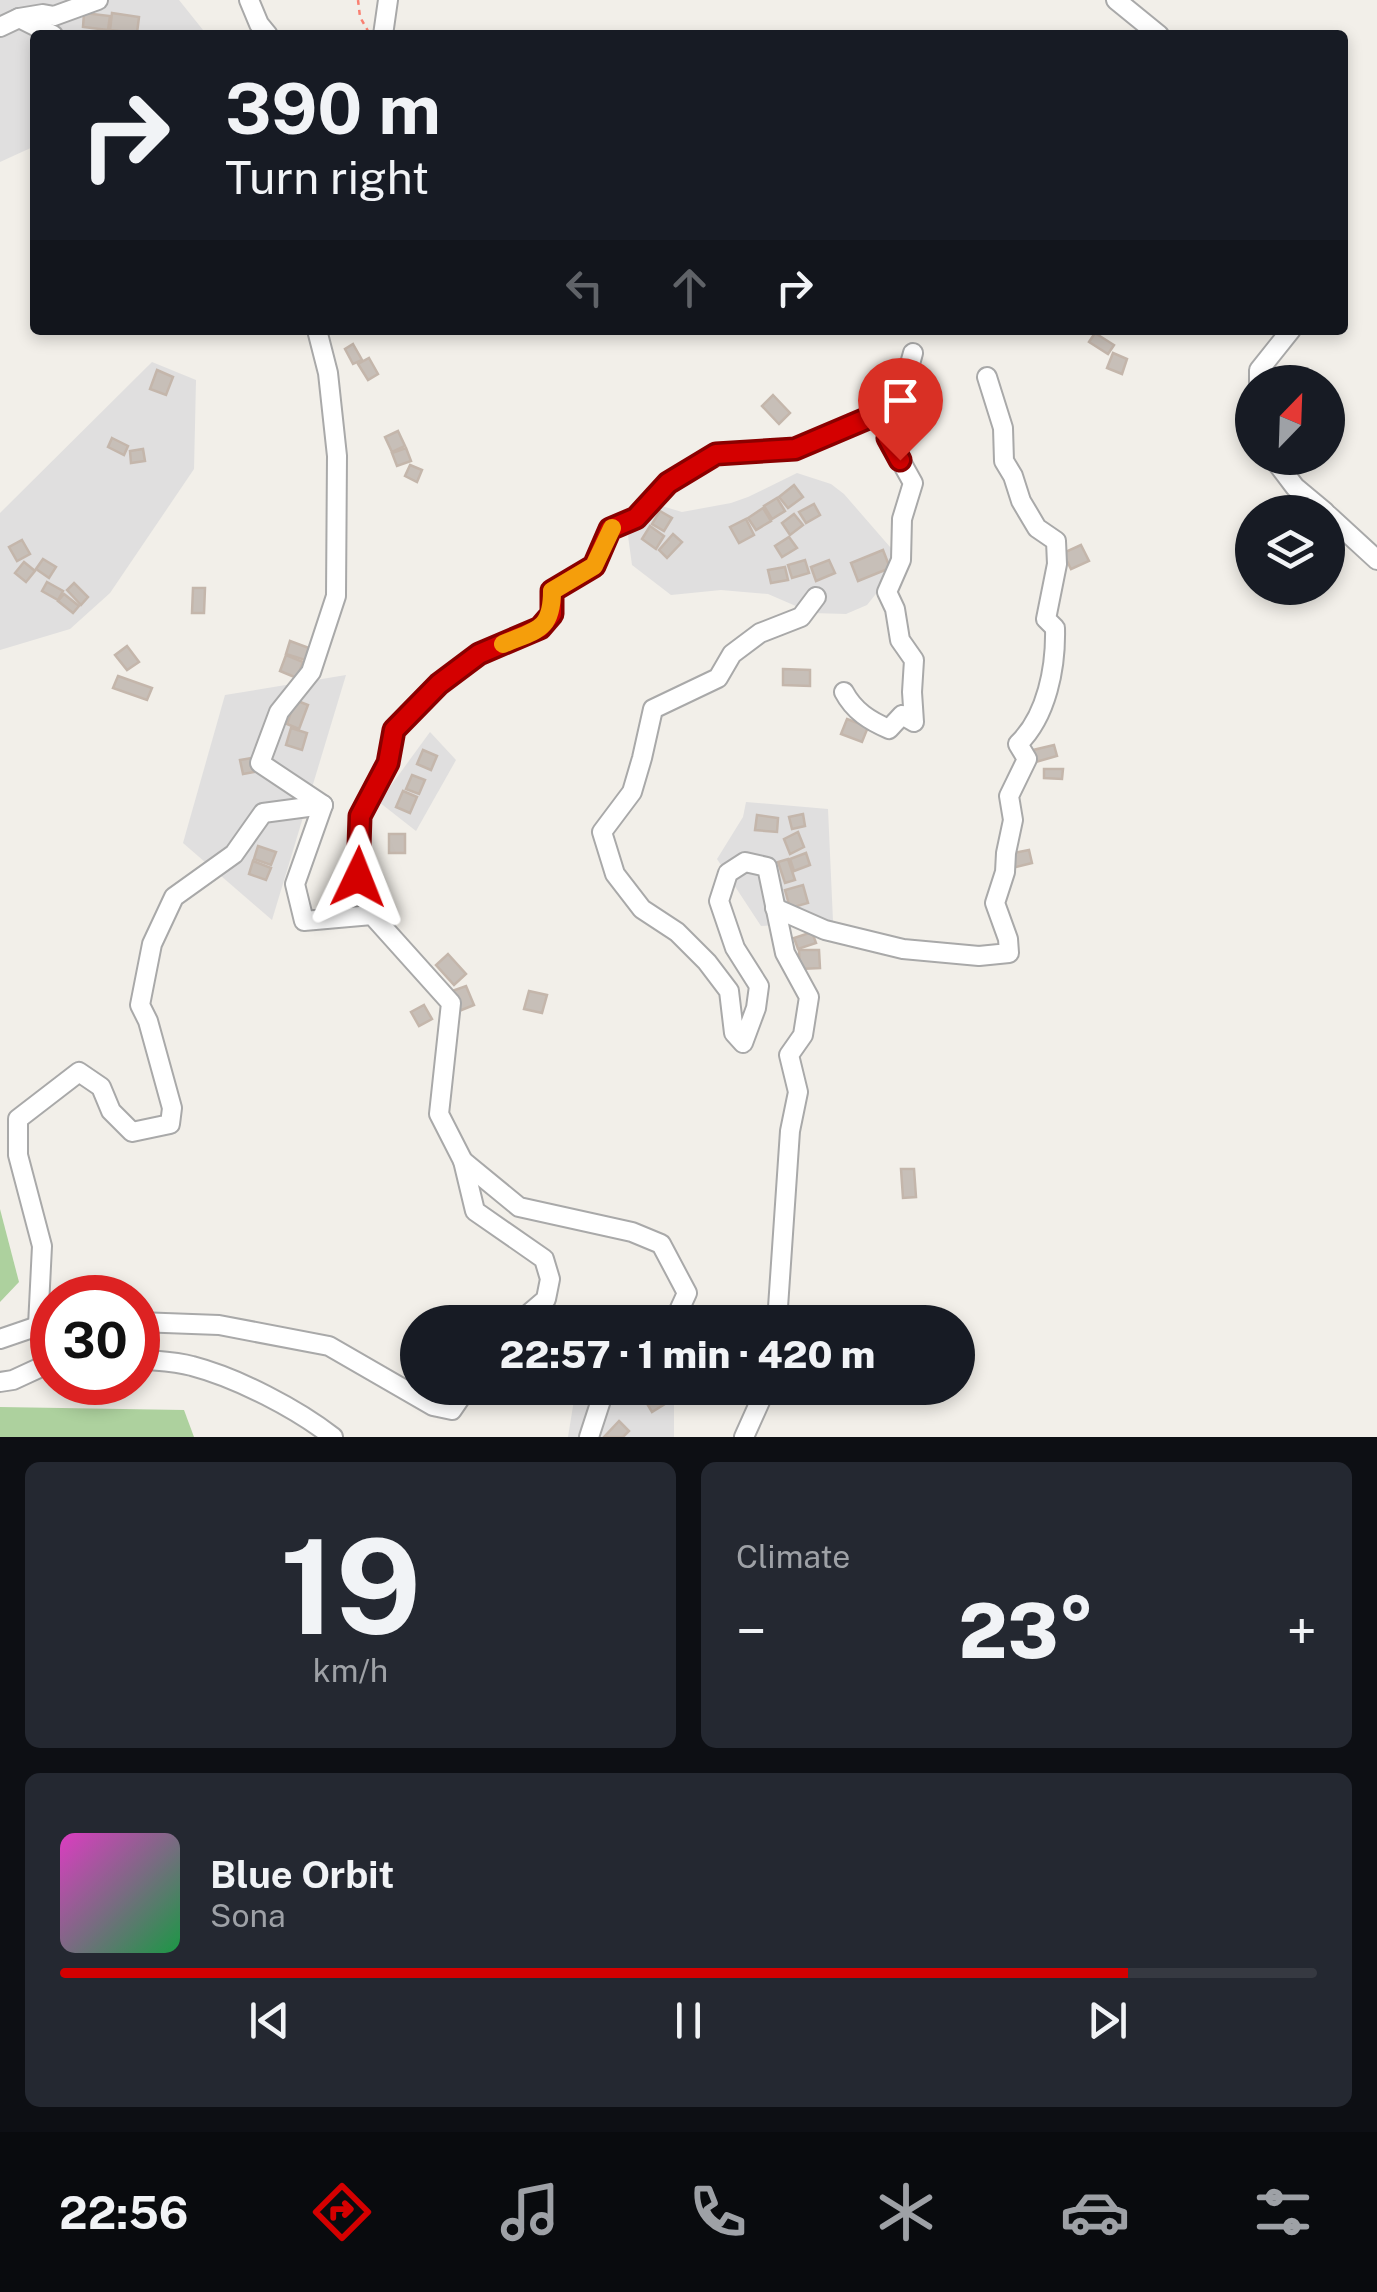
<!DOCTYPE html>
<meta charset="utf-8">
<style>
:root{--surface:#171b24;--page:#242831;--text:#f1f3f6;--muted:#9ea1a6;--line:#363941;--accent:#d40000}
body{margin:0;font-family:"Public Sans",sans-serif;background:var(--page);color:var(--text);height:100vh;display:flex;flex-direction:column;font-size:38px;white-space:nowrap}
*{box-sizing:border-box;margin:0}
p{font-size:32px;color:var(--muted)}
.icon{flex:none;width:55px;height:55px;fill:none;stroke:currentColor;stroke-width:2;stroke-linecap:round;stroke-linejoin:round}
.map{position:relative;height:1437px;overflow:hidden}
.sheet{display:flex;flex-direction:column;gap:25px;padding:25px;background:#0d0f14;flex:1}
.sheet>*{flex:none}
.banner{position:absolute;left:30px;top:30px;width:1318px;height:305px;border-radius:10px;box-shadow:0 5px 15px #0003;background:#171b24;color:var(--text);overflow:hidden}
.needle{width:65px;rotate:23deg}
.fabs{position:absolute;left:1235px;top:365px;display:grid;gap:20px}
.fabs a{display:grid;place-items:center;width:110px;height:110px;border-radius:50%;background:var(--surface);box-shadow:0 5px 15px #0003;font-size:50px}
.speed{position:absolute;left:30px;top:1275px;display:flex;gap:20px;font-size:50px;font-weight:700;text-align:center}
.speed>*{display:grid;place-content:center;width:130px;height:130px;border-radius:50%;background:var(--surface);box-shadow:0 5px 15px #0003;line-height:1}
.speed .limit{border:15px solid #d22;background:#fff;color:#111}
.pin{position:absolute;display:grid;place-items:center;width:85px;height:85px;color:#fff;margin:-102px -42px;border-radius:50% 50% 50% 0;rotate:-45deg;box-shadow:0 0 10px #0007}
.pin .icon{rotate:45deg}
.me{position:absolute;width:110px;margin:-55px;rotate:2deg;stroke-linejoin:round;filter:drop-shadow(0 0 8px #0008)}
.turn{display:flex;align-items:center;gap:35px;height:210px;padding:0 30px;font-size:45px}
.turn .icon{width:130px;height:130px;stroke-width:2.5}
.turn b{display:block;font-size:70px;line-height:85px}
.lanes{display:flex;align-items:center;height:95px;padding:0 30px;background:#0003;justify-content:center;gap:50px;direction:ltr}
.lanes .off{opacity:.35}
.big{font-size:75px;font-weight:800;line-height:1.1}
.sheet .card{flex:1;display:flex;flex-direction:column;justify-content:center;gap:15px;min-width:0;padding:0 35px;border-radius:15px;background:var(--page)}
.sheet .dial{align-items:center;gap:0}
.dial b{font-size:130px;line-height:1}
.song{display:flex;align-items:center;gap:30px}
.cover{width:120px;height:120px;border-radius:15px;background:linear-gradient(135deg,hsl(310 70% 55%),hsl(140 70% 35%))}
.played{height:10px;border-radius:5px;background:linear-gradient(90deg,var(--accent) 85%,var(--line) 85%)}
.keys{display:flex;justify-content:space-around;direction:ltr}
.heat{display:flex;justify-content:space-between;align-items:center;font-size:55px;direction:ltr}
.sheet .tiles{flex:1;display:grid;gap:25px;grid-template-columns:1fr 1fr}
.card:last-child{grid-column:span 2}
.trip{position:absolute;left:400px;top:1305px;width:575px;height:100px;border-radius:50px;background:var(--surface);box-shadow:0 5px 15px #0003;font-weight:800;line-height:100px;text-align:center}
.menu{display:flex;height:160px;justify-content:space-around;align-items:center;background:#090b0e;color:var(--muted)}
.menu .icon{width:70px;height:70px}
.menu .current{color:var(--accent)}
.menu b{font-size:45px;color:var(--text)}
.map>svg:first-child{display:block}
</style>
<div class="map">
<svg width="1377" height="1437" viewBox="0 0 1377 1437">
<rect width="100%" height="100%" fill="#f2efe9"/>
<g fill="#e0dfdf">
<path d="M0,0h179l28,35h-172v111l-35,16z"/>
<path d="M152,362l44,18 -2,89 -84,124 -40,36 -70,21v-137z"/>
<path d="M797,473l34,11 13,10 53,61 -5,19 -25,31 -21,9 -34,-1 -44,-19 -47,-4 -50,5 -39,-30 -4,-29 27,-32 27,8 49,-9 17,-6z"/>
<path d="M346,675l-74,245 -89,-77 42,-148z"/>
<path d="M430,732l26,28 -40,71 -37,-29z"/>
<path d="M746,802l82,7 5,112 -72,5 -44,-67 26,-42z"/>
<path d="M581,1388h93v49h-106l6,-37z"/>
</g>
<g fill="#add19e">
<path d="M0,1209l19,73 -19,20z"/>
<path d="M0,1407l184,3 10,27h-194z"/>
</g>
<g fill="#c7bfb8" stroke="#c4b6ab" stroke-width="2.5">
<path d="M84,13l26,3 -2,14 -25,-3z"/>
<path d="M112,13l27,4 -2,16 -27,-3z"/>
<path d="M1095,333l19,12 -6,9 -19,-12z"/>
<path d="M353,344l9,16 -9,4 -8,-15z"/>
<path d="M1113,353l14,6 -5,15 -15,-6z"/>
<path d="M369,358l9,16 -10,6 -10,-16z"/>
<path d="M157,370l16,7 -7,18 -16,-6z"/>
<path d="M773,395l17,18 -11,11 -17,-18z"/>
<path d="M398,431l7,15 -13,6 -7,-15z"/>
<path d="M112,438l16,8 -4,9 -16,-8z"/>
<path d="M406,448l5,13 -14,5 -5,-13z"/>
<path d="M143,449l2,12 -14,2 -1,-12z"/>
<path d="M410,465l12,5 -5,12 -12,-6z"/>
<path d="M794,485l9,12 -15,11 -9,-11z"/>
<path d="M777,498l8,13 -13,8 -8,-13z"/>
<path d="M814,504l6,11 -14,8 -7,-11z"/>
<path d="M763,508l8,13 -15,9 -8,-12z"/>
<path d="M660,511l12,7 -8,13 -12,-7z"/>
<path d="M794,514l9,11 -13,10 -8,-12z"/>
<path d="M746,519l8,16 -15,8 -9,-16z"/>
<path d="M650,526l14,10 -8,13 -14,-10z"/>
<path d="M673,534l9,8 -15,16 -8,-8z"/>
<path d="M789,537l8,11 -15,9 -7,-11z"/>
<path d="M22,540l8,14 -13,7 -8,-14z"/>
<path d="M1081,545l8,16 -18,8 -8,-16z"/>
<path d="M883,550l7,18 -32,13 -7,-18z"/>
<path d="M43,559l13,8 -7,11 -13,-9z"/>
<path d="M805,560l4,13 -17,5 -4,-13z"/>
<path d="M829,560l6,13 -19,8 -5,-14z"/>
<path d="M24,562l11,9 -9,11 -11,-9z"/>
<path d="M785,567l3,13 -17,3 -3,-13z"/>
<path d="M47,582l16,9 -5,9 -16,-9z"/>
<path d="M74,583l14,14 -7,8 -14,-15z"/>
<path d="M193,588h12l-1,25h-12z"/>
<path d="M64,594l15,12 -6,7 -15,-12z"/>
<path d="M290,641l19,7 -4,12 -19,-6z"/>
<path d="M127,646l12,16 -12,8 -12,-15z"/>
<path d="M286,655l17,7 -6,16 -17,-7z"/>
<path d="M783,669l27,1v16l-27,-1z"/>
<path d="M118,676l34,12 -5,12 -34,-12z"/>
<path d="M295,700l13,5 -9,24 -12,-5z"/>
<path d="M847,719l21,8 -6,15 -21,-8z"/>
<path d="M291,728l16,5 -5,17 -16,-5z"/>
<path d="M1054,745l3,11 -21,6 -3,-12z"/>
<path d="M423,750l14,6 -6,14 -14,-6z"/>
<path d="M252,758l2,14 -11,2 -3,-14z"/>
<path d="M1044,769h19l-1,10 -18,-1z"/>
<path d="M412,775l13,5 -6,14 -13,-5z"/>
<path d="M403,791l14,6 -7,16 -14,-6z"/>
<path d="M803,814l2,12 -13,3 -3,-12z"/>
<path d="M757,815l21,3 -1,14 -22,-2z"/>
<path d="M798,832l6,15 -14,7 -6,-15z"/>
<rect x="389" y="834" width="16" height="19"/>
<path d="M258,846l18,6 -5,13 -17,-6z"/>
<path d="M1029,850l3,13 -20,5 -3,-14z"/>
<path d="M806,853l4,12 -16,6 -4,-12z"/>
<path d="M788,859l7,21 -10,3 -7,-21z"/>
<path d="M253,861l18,7 -5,12 -17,-6z"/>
<path d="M803,885l5,18 -18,5 -5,-18z"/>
<path d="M812,932l4,11 -18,6 -4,-11z"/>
<path d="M799,950h20l1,18 -20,1z"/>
<path d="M448,954l18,20 -12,11 -18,-20z"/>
<path d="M466,986l8,19 -15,6 -7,-20z"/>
<path d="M529,991l18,4 -5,18 -18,-4z"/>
<path d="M424,1005l8,14 -13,7 -8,-14z"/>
<path d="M901,1169h13l2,28 -13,1z"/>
<path d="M663,1393l5,9 -16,10 -6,-10z"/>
<path d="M619,1421l10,10 -6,6h-19z"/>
</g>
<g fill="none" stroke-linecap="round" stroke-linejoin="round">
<g stroke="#a9a9a9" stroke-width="22">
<g id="minor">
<path d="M249,0l10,24 9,11"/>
<path d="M1116,0l43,35"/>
<path d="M19,18l34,17"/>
<path d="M0,27l19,-9 24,-4 11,2 44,-16"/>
<path d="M383,35l5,-35"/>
<path d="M317,330l11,43 9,83 -1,140 -25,76 -32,40 -19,51 63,42 -28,79 9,37 68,-6 79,88 -12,111 24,47 56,46 113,25 29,12 26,49 -11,24 -6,5"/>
<path d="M1259,382v-12l32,-40"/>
<path d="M1273,458l22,29 30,25"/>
<path d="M1328,515l49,45"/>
<path d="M844,692c10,19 26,29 45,37l13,-14 12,7 -2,-30 2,-32 -14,-20 -5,-31 -8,-17 14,-32 1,-41 11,-36 -25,-45 18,-36"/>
<path d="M775,908l50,22 78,19 76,7 30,-3 -1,-14 -13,-36 10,-31 1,-19 7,-33 -4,-24 18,-37 -9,-15c29,-28 38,-77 37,-116l-9,-9 11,-55 -1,-23 -19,-13 -16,-27 -8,-25 -9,-15 -1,-33 -16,-51"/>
<path d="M372,915l-14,-38 2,-61 28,-53 6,-33 45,-46 40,-30 61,-26 12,-14v-23l42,-25 16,-37 26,-11 32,-35 48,-29 79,-5 111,-47 2,-31 5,-18"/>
<path d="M463,1161l12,50 69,48 6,20 -4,20 -27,23"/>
<path d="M138,1322l81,3 110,21 104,60 19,4 15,-22"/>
<path d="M777,1322l13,-191 8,-39 -9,-37 14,-20 6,-38 -24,-44 -18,-86 -22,-5 -17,11 -9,28 16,47 24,38 -3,22 -13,35 -9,-10 -5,-42 -22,-29 -30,-30 -35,-23 -27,-35 -13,-42 30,-40 10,-34 11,-49 65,-31 14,-24 28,-21 41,-16 15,-20"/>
<path d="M38,1326l4,-80 -24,-91v-36l61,-47 22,15 10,24 21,21 38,-8 2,-16 -24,-87 -8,-16 12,-61 22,-47 60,-43 29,-41 60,-8"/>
<path d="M0,1339l38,-13 14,-1"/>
<path d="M138,1359c17,2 37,2 54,7 46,12 105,43 141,71"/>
<path d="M0,1382l13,-2 39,-18"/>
<path d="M589,1437l16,-49"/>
<path d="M744,1437l22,-49"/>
</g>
</g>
<path stroke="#fa8072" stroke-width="2.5" stroke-dasharray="5 5" stroke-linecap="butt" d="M358,0l2,17 8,14"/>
<use href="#minor" stroke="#fff" stroke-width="18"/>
</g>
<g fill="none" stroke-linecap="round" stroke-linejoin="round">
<g stroke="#8a0000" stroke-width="25">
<path id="route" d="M358,877l2,-61 28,-53 6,-33 45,-46 40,-30 61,-26 12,-14v-23l42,-25 16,-37 26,-11 32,-35 48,-29 79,-5 111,-47 -18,36 12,22"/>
</g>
<use href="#route" stroke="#d40000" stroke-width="18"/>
<path stroke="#f59e0b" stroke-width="18" d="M503,644c33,-14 49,-13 49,-53l42,-25 18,-38"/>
</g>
</svg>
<div class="fabs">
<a><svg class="needle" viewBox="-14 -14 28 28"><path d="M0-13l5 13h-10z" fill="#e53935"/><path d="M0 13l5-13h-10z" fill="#9ea1a6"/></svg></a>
<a><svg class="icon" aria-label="layers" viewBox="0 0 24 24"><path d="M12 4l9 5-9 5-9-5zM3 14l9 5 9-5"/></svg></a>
</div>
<div class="speed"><div class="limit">30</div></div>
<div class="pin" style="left:900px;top:460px;background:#d93025"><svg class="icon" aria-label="arrive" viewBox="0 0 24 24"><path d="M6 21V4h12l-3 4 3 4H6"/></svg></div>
<svg class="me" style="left:358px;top:877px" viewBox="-20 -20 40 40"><path d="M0-17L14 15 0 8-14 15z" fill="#d40000" stroke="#fff" stroke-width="4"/></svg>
<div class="trip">22:57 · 1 min · 420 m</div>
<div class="banner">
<div class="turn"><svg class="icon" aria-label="right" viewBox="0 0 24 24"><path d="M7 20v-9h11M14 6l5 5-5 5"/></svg><div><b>390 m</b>Turn right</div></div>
<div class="lanes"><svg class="icon off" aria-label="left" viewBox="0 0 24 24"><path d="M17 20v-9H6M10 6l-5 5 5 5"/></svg><svg class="icon off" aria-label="ahead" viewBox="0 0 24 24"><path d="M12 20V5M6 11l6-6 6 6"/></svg><svg class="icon" aria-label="right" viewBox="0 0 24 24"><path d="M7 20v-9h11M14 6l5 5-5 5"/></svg></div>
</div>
</div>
<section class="sheet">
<div class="tiles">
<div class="card dial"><b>19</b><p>km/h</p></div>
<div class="card"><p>Climate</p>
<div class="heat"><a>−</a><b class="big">23°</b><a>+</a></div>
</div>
<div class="card">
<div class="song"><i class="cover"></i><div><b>Blue Orbit</b><p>Sona</p></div></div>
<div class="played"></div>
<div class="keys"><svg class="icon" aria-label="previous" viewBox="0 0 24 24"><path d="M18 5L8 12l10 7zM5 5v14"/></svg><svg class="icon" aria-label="pause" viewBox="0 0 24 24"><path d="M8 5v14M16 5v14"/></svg><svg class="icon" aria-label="next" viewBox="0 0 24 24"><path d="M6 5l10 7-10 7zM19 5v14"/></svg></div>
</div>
</div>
</section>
<nav class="menu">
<b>22:56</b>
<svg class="icon current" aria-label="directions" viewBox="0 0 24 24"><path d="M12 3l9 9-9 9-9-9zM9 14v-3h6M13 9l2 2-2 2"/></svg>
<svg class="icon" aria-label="music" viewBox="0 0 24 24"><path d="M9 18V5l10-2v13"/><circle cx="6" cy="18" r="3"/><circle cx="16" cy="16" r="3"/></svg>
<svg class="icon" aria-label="phone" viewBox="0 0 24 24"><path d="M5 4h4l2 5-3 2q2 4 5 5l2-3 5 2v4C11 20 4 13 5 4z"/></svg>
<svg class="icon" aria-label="climate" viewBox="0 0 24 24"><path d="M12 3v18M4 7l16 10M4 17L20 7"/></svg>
<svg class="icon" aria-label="car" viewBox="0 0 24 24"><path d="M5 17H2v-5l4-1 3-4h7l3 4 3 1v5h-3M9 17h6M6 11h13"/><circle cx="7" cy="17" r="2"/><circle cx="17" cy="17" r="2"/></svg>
<svg class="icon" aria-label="filters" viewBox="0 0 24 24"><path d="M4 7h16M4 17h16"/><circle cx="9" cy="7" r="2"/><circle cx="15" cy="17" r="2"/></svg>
</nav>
